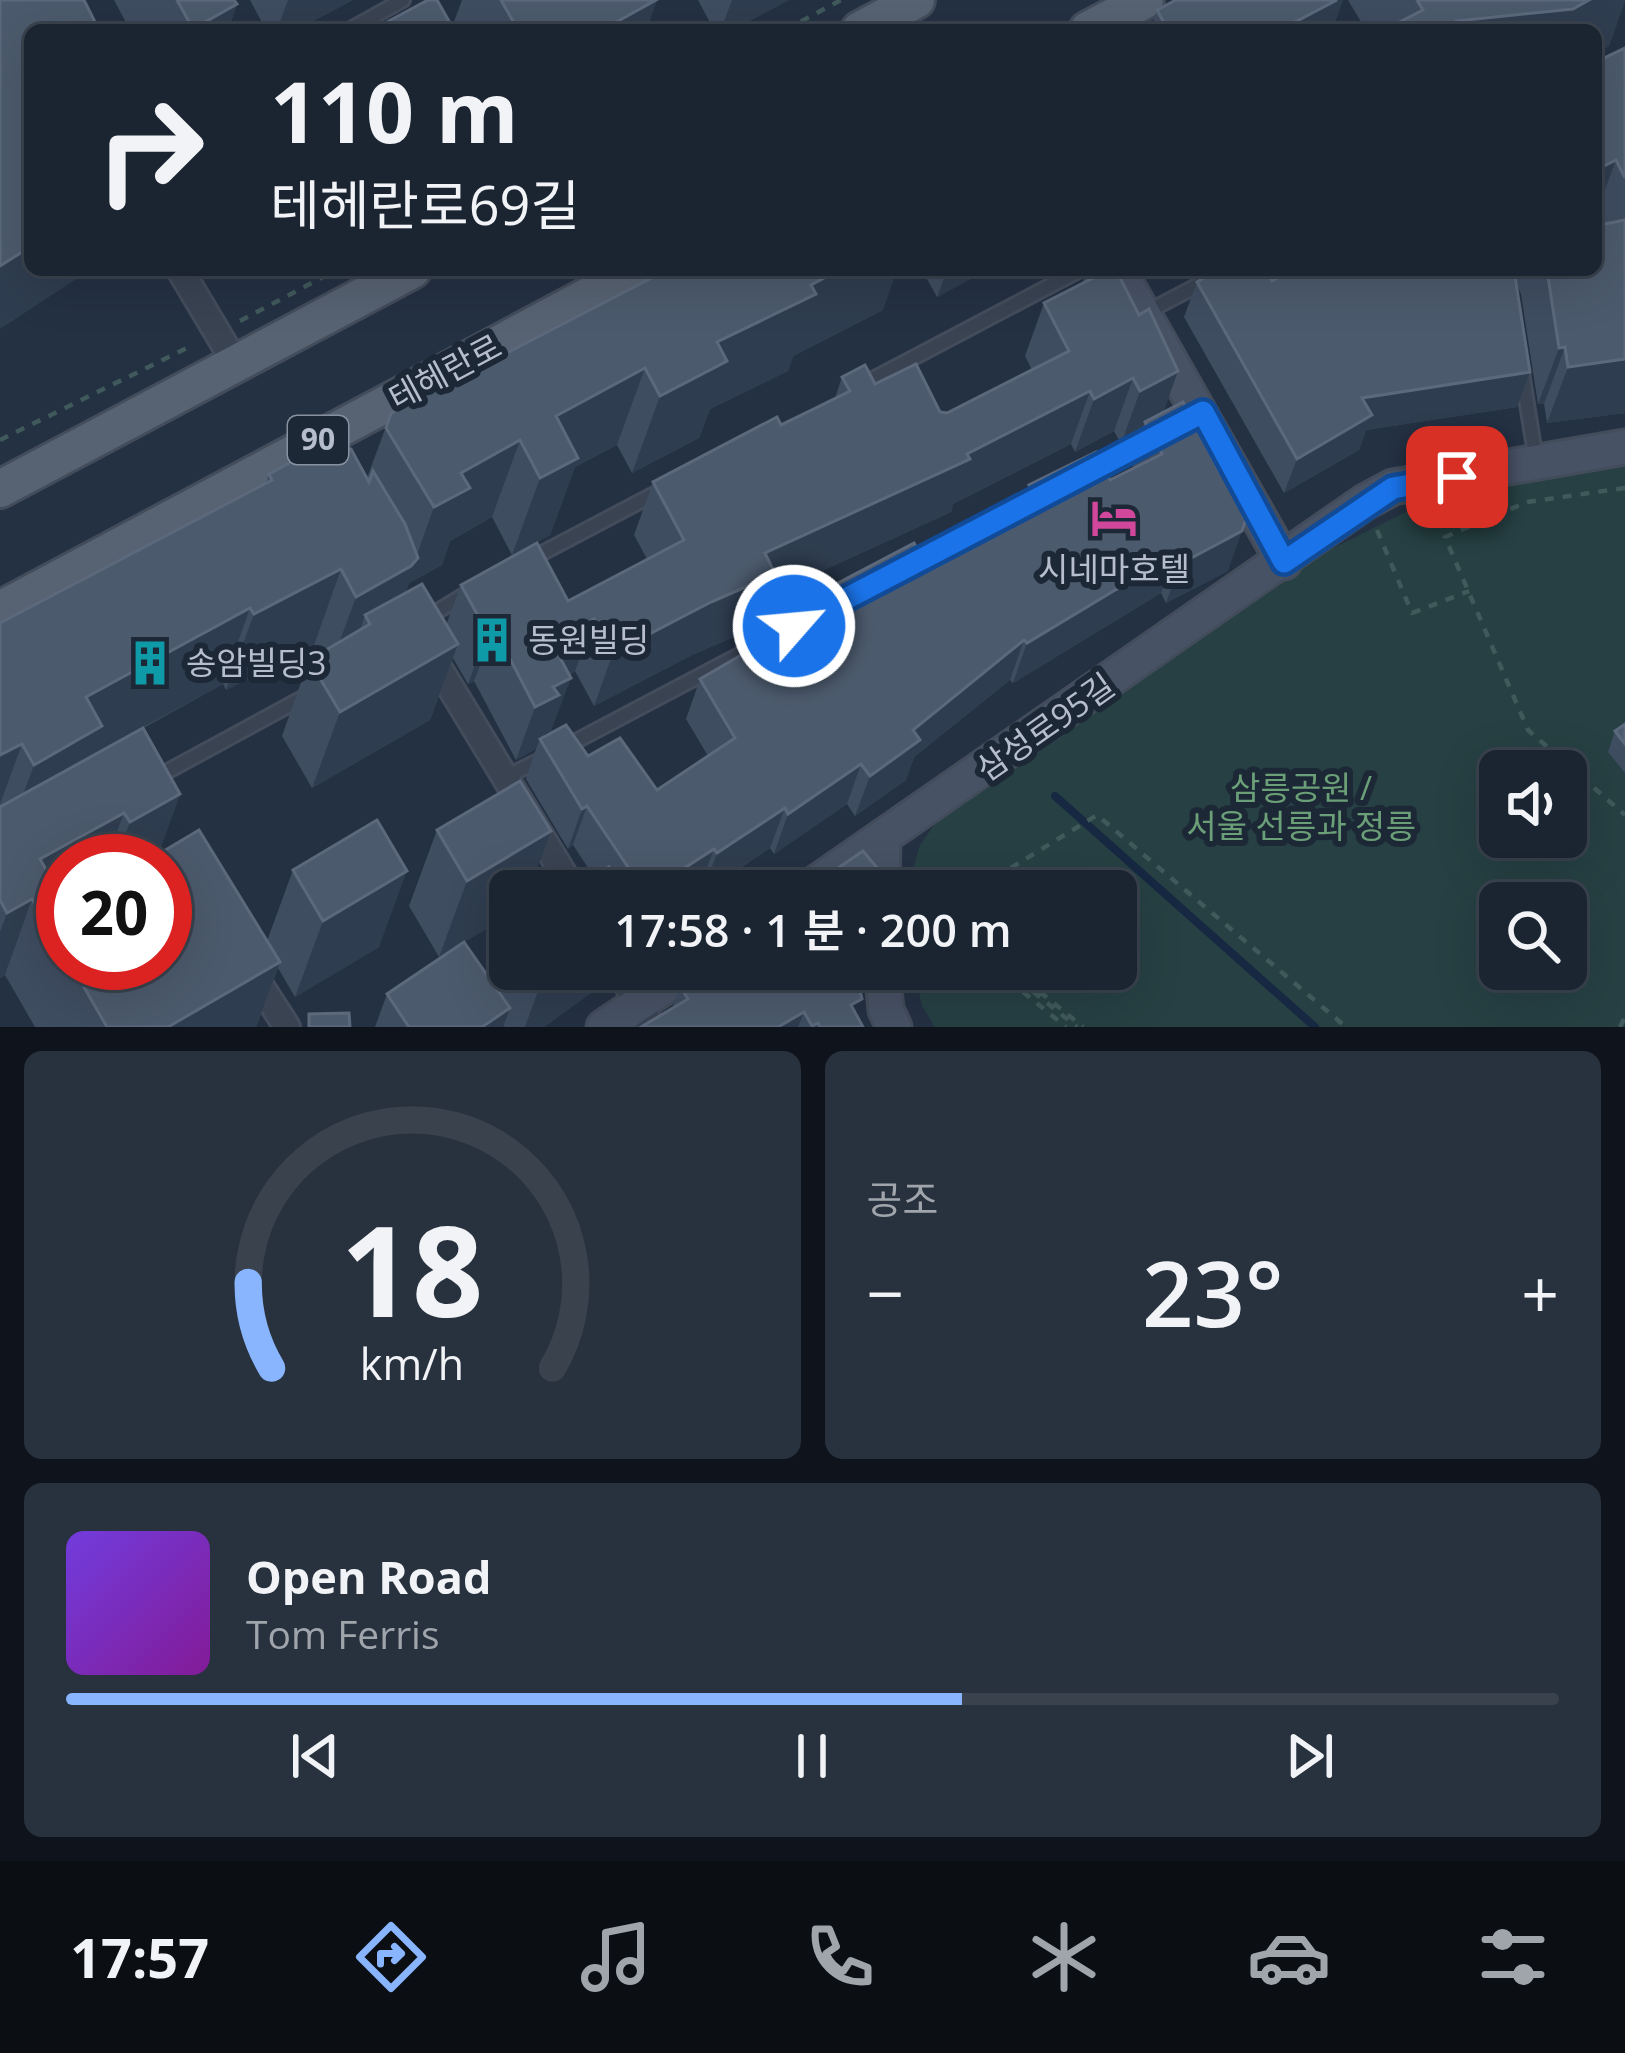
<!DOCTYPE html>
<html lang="ko">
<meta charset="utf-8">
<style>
:root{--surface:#1b2532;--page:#28313e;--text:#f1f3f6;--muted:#a0a5ac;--line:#39424d;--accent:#89b5fe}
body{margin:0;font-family:"Open Sans","Noto Sans KR",sans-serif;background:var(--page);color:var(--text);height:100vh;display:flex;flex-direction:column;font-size:45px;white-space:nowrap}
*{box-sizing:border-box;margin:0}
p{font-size:39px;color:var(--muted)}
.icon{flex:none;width:66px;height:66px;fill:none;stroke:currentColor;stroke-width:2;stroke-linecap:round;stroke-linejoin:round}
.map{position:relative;height:1027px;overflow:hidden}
.panel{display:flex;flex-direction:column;gap:24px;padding:24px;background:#0f141c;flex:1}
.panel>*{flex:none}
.banner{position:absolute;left:24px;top:24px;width:1578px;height:252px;border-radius:18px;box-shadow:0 12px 48px #0002,0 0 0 3px var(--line);background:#1b2532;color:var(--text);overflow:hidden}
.buttons{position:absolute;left:1479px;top:750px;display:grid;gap:24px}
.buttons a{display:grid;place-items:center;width:108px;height:108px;border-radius:18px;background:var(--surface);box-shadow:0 12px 48px #0002,0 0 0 3px var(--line);font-size:60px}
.speed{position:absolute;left:36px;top:834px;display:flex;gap:24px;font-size:60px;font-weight:700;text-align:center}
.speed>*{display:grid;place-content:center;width:156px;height:156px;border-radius:50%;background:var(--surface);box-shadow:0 12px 48px #0002,0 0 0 3px var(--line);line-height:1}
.speed .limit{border:18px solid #d22;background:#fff;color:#111}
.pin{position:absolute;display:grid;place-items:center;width:102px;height:102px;color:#fff;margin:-51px;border-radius:24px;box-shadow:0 6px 18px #0006}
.me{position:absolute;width:132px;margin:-66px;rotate:63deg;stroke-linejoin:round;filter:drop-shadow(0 0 9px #0008)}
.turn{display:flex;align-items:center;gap:42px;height:252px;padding:0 48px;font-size:54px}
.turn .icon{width:156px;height:156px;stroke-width:2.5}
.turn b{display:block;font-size:84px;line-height:102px}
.big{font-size:90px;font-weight:600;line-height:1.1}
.panel .tile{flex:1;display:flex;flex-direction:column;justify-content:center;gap:18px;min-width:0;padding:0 42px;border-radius:18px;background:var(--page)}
.panel .dial{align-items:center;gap:0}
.dial svg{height:312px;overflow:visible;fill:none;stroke:var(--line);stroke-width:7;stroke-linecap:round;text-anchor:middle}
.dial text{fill:var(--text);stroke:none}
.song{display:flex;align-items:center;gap:36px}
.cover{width:144px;height:144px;border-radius:18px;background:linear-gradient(135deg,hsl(260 70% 55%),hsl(290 70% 35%))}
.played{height:12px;border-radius:6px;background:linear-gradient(90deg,var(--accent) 60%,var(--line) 60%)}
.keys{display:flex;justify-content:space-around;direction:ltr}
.heat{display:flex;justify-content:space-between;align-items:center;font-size:66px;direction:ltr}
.panel .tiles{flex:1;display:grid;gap:24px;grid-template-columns:1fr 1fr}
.tile:last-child{grid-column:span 2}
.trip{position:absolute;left:489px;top:870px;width:648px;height:120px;border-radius:18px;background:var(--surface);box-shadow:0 12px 48px #0002,0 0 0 3px var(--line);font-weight:600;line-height:120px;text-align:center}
.tab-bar{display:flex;height:192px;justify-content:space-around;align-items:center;background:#0b0f14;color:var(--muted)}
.tab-bar .icon{width:84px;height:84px}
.tab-bar .current{color:var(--accent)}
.tab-bar b{font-size:54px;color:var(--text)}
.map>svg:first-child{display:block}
</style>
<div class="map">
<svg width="1625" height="1027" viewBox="0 0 1625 1027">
<rect width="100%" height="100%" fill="#243143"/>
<path fill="#264043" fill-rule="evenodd" d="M1625,461v566h-690l-13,-21 -8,-37h202v-78h-210l14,-46 21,-30 354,-248 121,-60 138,-35zM1500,771h66v66h-66zM1500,903h66v66h-66z"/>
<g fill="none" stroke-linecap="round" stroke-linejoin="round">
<path stroke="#162842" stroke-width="8" d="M1055,796l260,231"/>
<g stroke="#434c5b" stroke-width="18">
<g id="lane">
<path d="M349,30l54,-30"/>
<path d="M1145,313l82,-43"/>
<path d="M1522,373l14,87"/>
<path d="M858,387l222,-117"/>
<path d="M1089,472l61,-32"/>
<path d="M529,560l131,-69"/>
<path d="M425,619l44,-27"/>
<path d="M563,748l199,-105"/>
<path d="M508,776l36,-18"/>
<path d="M157,777l151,-82"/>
</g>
</g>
<g stroke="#434c5b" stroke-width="30">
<g id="street">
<path d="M180,270l56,94"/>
<path d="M429,652l145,239"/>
<path d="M249,968l38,59"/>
<path d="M618,969l34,58"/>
</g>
</g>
<g stroke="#434c5b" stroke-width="39">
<g id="secondary">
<path d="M1118,270l166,292"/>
<path d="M805,891l560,-389 28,-15 232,-40"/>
<path d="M882,891l1,-53"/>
<path d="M882,969l4,41 8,17"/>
<path d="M604,1027l87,-58"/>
</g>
</g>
<g stroke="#434c5b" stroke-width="42">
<g id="primary">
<path d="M860,30l56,-30"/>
<path d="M1088,30l57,-30"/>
<path d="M0,489l412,-219"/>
<path d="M0,610l637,-340"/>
</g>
</g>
<g stroke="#40595b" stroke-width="4.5" stroke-dasharray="9 9" stroke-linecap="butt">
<path d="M785,30l56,-30"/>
<path d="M240,321l96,-51"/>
<path d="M0,440l193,-95"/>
<path d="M1625,488l-98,14 -82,35 83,193 97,85"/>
<path d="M1377,530l35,83 57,-22"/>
<path d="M984,891l9,-12 104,-64 249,212"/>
<path d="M995,969l71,58"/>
<path d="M1005,969l72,58"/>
<path d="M1012,969l71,58"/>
<path d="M1620,1027l5,-10"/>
</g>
<use href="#lane" stroke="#394352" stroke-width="12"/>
<use href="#street" stroke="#394352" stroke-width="24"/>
<use href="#secondary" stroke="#475265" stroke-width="33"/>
<use href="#primary" stroke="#576272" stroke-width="36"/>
</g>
<g fill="#3f4d61" fill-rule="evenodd">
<path d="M114,0h120l3,4 -9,26h-98z"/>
<path d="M250,0h103l-57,30h-30z"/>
<path d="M462,0h195l-11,30h-274l80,-3z"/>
<path d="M698,0h91l-57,30h-18z"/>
<path d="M1343,0l-11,30h-182l7,-20z"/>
<path d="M1348,0h277l-16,46 -13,7v-23h-230z"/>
<path d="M1625,48v365l-78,10 -3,-19h-6l-17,-110 -4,-9 13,87 -13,35 -151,23 -7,20 -75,43 -100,-176 13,-35 75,-1 19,-11h305v-208z"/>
<path d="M922,270h65l-50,27z"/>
<path d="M1087,270h29l23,45 39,56 -15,42 65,158 -62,32 -5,-10 -148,90 -3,-3 -96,77 -8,23 -51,36 -8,-12 -73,50 -4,-6 -65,43h-4l-2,-3 -4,3h-119l18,-14 -21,-32 -5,4 -42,-70 10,-30 -20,11 -42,-79 -6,3 -15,-26 -23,62 -118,68 -30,-52 27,-76 10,-6 -5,-9 -88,45 -3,-6 -132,73 89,37 -22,60 109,87 26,-71 86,77 -84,50 -17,-29 -22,59h-221l-30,-52 -5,3v-355l266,-140 3,-9 98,4 24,-65 492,-103 -90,46 -5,15 -78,38 -11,29 -67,35 -15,-28 -42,22 -25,68 -38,20 -20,-38 -42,24 -8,24 -33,18 -4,11 41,31 15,-40 107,16 79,-42 -13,-24 19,-53 182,-84 7,-21 33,7 65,28 7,1 85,-43 -7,-14 19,-53 38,-19zM1114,431l7,13 20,-11 -11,29 4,6 -24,12 -81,5 -3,6 -48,25 -4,11 -54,28 -156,67 -9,25 -55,32 -14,40 22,37 -51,34 -69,-34 -45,-19 1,-3 7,-3 18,-56 6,-4 19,35 98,-51 44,-19 3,7 20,-10 15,-40 177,-81 2,-8 118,-60 4,8zM63,861h102v102h-102z"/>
<path d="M1625,724v49l-17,-21 7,-21z"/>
<path d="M437,830l73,61v24l-46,27 33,48 13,-34v13h101l-5,13 -62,45h-39l-2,-2v2h-128l12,-33 70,-48 -18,11 -30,-51z"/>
<path d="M680,986l176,28 7,13h-222l31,-18z"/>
</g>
<g fill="#2f3d50">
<path d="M288,0h65l-57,30h-19z"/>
<path d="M657,0l-11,30h-44z"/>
<path d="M732,0h57l-57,30h-11z"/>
<path d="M1337,0h6l-11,30h-52z"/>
<path d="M1589,0h36l-16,46 -13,7v-23h-143l4,-9z"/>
<path d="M237,4l-9,26h-36l1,-1z"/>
<path d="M1616,160l-20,54v-44z"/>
<path d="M30,247v23h60l-90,59v-63z"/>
<path d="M839,270h58l-14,40 -90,46 -5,15 -78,38 -11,29 -67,35 28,-77 57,-54 94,-57z"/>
<path d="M947,270h40l-50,27z"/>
<path d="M1565,347l-21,57h-6l21,-56z"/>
<path d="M1625,359v54l-78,10 21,-56z"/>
<path d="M645,368l-28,77 -42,22 -25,68 -38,20 28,-77 16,-62z"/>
<path d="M1178,371l-19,53 -14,-2 -4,11 -20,11 19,-53z"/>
<path d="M1530,372l-13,35 -151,23 -7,20 -75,43 13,-34 65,-61z"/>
<path d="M1133,378l-19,53 -39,21 19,-53z"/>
<path d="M1090,391l-19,53 -118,60 -2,8 -177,81 -15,40 -20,10 20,-53 -4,-7 -19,53 -44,19 -98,51 19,-53 152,-100z"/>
<path d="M520,440l-28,77 -42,24 -8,24 -33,18 -19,51 -20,-10 -5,-9 -16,47 -21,11 28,-76 58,-34 20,-56 27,-34z"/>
<path d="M1242,531l-14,40 -62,32 14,-39z"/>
<path d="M1175,554l-14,39 -148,90 14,-40z"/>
<path d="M341,569l-27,76 -88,45 28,-76z"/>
<path d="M250,608l-27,76 -132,71 -17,47 -68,39 28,-76 52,-68z"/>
<path d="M594,619l-19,52 -43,22 19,-52z"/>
<path d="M494,628l-20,53 -6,3 19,-52z"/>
<path d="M1024,640l-14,40 -96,77 -8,23 -51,36 15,-40 43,-46z"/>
<path d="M458,644l-28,76 -118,68 28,-76z"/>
<path d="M571,678l-20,53 -7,3 -2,8 -2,-3 -4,10 -20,11 19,-53 18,-20z"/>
<path d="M22,744l-22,60v-49z"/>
<path d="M861,764l-14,40 -73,50 14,-40z"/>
<path d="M180,794l-24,67h-41l15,-39z"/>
<path d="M587,806l-14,39 -5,4 14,-40z"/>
<path d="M785,808l-15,40 -67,43 14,-38z"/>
<path d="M124,813l-18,48h-43v46l-31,-8 -27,76 -5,3v-46l7,-19 33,-54z"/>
<path d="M551,831l-22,60h-19v24l-71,42 28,-76z"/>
<path d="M714,849l-15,39 -4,3h-46z"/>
<path d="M407,871l-28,76 -84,50 28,-76z"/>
<path d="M280,962l-24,65h-88z"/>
<path d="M546,969h65l-5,13 -62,45h-19z"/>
<path d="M510,1008l-7,19h-21z"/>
<path d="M804,1012l-6,15h-20z"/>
</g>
<g fill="#4c5a6d" stroke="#5c697c" stroke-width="3">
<path d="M0,0h84l15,30h-69v217l-30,19z"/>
<path d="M177,0h57l3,4 -44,25z"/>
<path d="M428,0h9l17,30h-82z"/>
<path d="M501,0h155l-54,30h-84z"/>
<path d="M1176,0h161l-57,30h-112l-11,-20z"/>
<path d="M1417,0h172l-16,9 -116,12 5,9h-78l39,-20z"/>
<path d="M1625,48v130l-9,-18 -20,10v-108z"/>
<path d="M1596,219l3,6 26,-5v139l-57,8 -3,-20 -6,1 -12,-78h49z"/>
<path d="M667,270h172l-28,15 5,9 -99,48 10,19 -67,35 -15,-28 -89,48 22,42 -38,20 -20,-38 -59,33 9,15 -36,19 -48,-79 5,-15z"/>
<path d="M1089,270h27l23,45 10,-6 29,62 -38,20 -7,-13 -39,21 -4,-8 -123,63 3,5 -205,94 13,27 -19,10 -4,-7 -44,19 -98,51 -19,-34 -43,22 20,37 -18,9 6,8 -24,12 -41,-79 -7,4 -26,-47 76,-42 31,58 116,-61 -31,-58 124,-65 4,8 69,-34 -8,-14 23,-12 10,19 41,-20 24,48 7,1 122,-62 -25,-48 49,-25z"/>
<path d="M1217,270h48l7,11 19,-11h223l16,102 -168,26 10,17 -75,44 -100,-177z"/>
<path d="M1183,402l36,69 12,-6 20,39 -9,27 -62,33 -5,-10 -148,89 -3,-3 -111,90 7,10 -50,36 -9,-12 -73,50 -3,-6 -68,45 -3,-4 -65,42h-5l-57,-85 -5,3 -42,-70 26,-14 22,31 32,-18 37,52 78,-52 -35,-59 72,-42 -8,-15 150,-79 6,12 62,-32 -4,-7 53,-27 -2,-4 67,-33 14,28 52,-26 -17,-32z"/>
<path d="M316,449h35l18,33 4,-11 32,53 13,34 -7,8 -55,31 -15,-28 -87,45 -4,-6 -164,89 16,29 -68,39 -12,-21 -22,11v-132l272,-143 -3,-6z"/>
<path d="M422,584l36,60 -118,68 -31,-52 61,-36 -5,-9z"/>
<path d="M1625,724v20l-10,-13z"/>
<path d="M143,728l37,66 -50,28 -6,-9 -84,46 23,40v53l-31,-53 -25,14 -7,-13v-93z"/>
<path d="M520,781l31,50 -84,50 -30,-51z"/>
<path d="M377,820l30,51 -84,50 -30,-51z"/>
<path d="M199,830l81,132 -112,65h-61l-37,-64h95v-102h-18z"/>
<path d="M863,851l15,18 -4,22h-87l22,-15 19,-1z"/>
<path d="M609,867l16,24h-49z"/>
<path d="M464,942l46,66 -28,19h-73l-22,-33z"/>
<path d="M709,969h146l7,30 -11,6 12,22h-43l-2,-4 -6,3 -8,-14 -26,15h-137l47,-28 -8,-13z"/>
<path d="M349,1013l1,14h-41v-13z"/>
</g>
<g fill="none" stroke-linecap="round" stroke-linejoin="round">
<g stroke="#114b97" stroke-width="30">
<path id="route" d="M794,626l409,-214 81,150 109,-74 64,-11"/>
</g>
<use href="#route" stroke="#1a73e8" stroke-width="21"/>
</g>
<defs>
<g id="hotel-bare" transform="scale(3.6)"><path d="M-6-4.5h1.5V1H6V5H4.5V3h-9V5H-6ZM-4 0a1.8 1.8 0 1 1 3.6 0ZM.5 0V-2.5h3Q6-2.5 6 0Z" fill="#d1479c" stroke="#1d2837" stroke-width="2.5" paint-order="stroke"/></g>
<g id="building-bare" transform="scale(3.6)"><path d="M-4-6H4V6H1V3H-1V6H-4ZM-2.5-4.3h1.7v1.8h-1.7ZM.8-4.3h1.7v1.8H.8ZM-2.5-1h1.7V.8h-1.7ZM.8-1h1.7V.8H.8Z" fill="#0f9aa8" stroke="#1d2837" stroke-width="2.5" paint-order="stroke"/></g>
</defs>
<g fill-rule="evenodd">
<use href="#hotel-bare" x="1114" y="518"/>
<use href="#building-bare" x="492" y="640"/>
<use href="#building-bare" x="150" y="663"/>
</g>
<g text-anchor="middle" stroke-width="12" stroke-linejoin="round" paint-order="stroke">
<rect fill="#1d2837" stroke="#88919f" stroke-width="3" x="288" y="416" width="60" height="48" rx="9"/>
<g font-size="30" font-weight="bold" fill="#b6becc">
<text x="318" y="450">90</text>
</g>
<g font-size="33" fill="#b6becc" stroke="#1d2837">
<text transform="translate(445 372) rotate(-28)" y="12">테헤란로</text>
<text transform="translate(1045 727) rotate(-35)" y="12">삼성로95길</text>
</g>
<g font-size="33" fill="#b6becc" stroke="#1d2837" text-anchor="start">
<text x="1114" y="581" text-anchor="middle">시네마호텔</text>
<text x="528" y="652">동원빌딩</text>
<text x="186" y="675">송암빌딩3</text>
</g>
<g font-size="33" fill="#6b9f78" stroke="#1d2837">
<text x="1301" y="800">삼릉공원 /<tspan x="1301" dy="38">서울 선릉과 정릉</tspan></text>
</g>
</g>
</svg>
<div class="buttons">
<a><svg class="icon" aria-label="sound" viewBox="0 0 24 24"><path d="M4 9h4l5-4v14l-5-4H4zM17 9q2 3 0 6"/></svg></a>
<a><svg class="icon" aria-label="search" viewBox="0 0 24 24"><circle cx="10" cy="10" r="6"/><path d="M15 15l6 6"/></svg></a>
</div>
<div class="speed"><div class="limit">20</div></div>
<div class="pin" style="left:1457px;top:477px;background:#d93025"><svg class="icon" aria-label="arrive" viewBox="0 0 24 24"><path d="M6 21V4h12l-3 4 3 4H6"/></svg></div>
<svg class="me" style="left:794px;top:626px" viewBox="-20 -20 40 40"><circle r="17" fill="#1a73e8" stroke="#fff" stroke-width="3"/><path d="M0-11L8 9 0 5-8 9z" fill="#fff"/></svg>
<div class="trip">17:58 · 1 분 · 200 m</div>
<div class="banner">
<div class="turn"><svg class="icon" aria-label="right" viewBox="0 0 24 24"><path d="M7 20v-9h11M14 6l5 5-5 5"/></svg><div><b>110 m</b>테헤란로69길</div></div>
</div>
</div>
<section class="panel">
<div class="tiles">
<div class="tile dial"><svg viewBox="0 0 100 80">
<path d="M14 69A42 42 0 1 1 86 69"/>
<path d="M14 69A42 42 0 0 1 8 47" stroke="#89b5fe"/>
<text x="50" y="56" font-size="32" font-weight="700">18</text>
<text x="50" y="72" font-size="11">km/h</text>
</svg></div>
<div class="tile"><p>공조</p>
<div class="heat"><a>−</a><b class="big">23°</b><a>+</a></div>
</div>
<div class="tile">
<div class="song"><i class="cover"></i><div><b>Open Road</b><p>Tom Ferris</p></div></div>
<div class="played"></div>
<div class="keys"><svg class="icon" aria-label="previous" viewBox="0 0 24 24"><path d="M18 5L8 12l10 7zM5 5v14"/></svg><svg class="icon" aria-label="pause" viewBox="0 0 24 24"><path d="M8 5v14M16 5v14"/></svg><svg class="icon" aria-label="next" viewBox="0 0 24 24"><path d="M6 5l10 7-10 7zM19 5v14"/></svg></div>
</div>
</div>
</section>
<nav class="tab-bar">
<b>17:57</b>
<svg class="icon current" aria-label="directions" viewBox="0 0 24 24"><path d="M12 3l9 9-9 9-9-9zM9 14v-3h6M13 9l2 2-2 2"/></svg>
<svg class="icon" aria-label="music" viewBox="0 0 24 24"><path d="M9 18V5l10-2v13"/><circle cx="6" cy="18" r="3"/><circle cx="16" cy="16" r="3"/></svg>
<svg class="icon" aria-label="phone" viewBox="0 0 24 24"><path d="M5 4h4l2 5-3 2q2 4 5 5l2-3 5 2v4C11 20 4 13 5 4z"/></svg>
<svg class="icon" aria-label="climate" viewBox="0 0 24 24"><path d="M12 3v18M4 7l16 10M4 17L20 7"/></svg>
<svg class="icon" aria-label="car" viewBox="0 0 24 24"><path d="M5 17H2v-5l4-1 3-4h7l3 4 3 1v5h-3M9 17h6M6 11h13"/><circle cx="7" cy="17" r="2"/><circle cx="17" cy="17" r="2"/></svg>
<svg class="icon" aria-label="filters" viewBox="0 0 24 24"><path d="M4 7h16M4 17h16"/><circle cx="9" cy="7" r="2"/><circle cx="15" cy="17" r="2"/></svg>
</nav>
